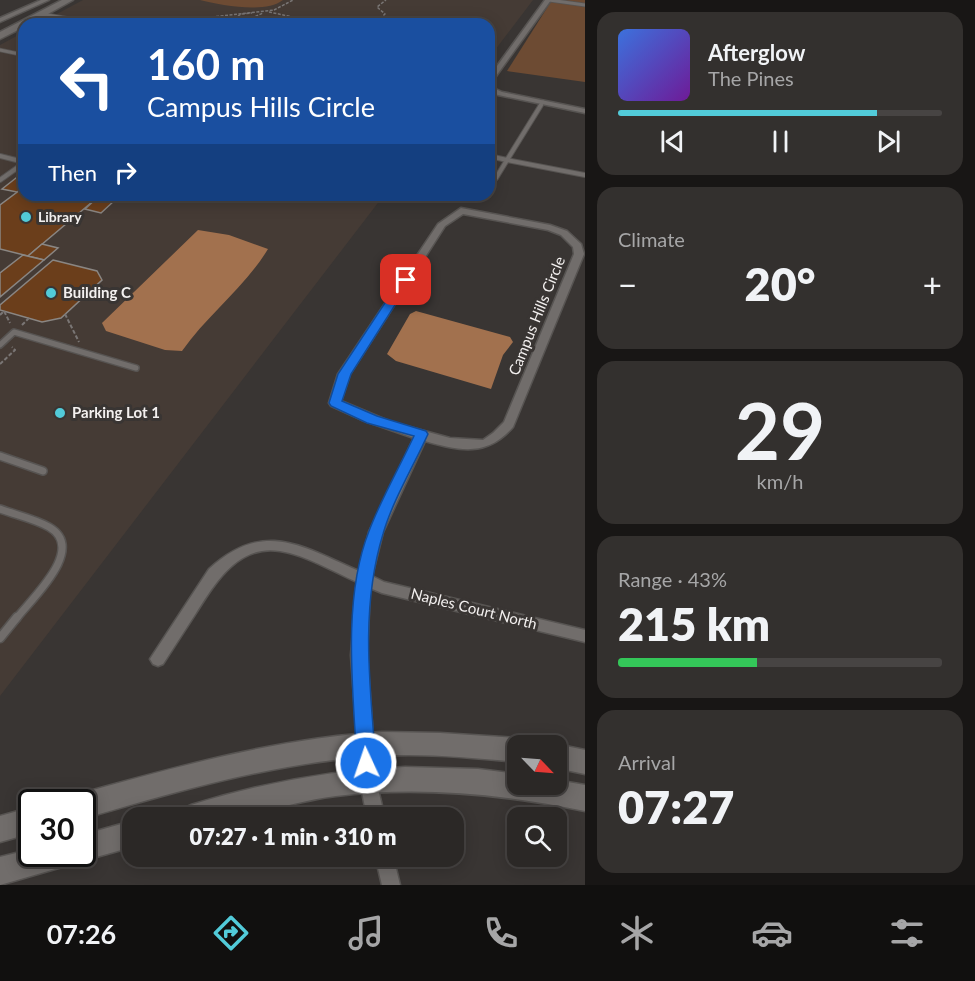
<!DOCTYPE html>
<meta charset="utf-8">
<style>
:root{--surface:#2b2826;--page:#33302e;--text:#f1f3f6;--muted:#a6a6a7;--line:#474443;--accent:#52cbd9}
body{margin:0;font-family:Lato,sans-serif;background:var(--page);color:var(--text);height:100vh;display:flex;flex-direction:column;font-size:22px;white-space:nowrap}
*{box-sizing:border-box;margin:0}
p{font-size:20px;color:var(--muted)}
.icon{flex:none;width:33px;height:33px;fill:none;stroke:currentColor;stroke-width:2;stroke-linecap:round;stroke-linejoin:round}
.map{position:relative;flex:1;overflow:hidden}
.sheet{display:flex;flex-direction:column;gap:12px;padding:12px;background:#181615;width:390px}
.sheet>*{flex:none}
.banner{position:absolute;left:18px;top:18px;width:477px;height:183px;border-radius:18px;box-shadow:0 3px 15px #0003,0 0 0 2px var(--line);background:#1a4fa0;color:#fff;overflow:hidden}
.needle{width:39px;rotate:115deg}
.fabs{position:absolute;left:507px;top:735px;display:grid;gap:12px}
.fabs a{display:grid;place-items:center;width:60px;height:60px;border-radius:12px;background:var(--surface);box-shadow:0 3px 15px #0003,0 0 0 2px var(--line);font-size:30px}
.speed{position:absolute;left:18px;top:789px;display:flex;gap:12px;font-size:30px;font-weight:700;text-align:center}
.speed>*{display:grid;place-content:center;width:78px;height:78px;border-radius:50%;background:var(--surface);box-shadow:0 3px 15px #0003,0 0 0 2px var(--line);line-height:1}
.speed .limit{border:3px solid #111;border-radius:9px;background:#fff;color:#111}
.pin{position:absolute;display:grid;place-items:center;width:51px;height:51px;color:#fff;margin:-26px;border-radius:12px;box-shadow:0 3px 9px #0006}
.me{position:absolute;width:66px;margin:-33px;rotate:357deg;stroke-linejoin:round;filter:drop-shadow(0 0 4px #0008)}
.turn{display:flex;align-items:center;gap:21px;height:126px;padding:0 30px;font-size:27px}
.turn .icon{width:78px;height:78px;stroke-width:2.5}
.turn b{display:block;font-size:42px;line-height:51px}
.then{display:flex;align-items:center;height:57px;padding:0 30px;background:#0003;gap:12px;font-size:22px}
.big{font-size:45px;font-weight:800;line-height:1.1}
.sheet .card{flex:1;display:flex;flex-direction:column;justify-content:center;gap:9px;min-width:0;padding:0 21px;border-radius:18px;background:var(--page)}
.sheet .dial{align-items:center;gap:0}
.dial b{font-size:78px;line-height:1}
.song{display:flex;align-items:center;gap:18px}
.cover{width:72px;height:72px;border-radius:9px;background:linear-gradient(135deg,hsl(220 70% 55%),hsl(280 70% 35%))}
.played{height:6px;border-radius:3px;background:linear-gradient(90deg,var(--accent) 80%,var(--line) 80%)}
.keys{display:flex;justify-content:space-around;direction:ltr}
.heat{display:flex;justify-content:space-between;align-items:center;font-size:33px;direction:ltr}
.charge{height:9px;border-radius:4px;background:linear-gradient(90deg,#34c759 43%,var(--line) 0)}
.trip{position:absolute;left:122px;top:807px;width:342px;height:60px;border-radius:18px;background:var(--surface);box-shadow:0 3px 15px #0003,0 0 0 2px var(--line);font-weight:800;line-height:60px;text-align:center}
.tabs{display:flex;height:96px;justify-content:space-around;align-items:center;background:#11100f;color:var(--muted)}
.tabs .icon{width:42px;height:42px}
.tabs .current{color:var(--accent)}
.tabs b{font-size:27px;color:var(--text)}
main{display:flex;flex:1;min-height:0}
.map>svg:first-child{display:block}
</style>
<main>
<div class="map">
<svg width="585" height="885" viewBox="0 0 585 885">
<rect width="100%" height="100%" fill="#393533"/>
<g fill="#453b35">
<path d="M83,0h450l-44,58v-34h-451z"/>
<path d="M24,32v163h360l-384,501v-651z"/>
</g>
<g fill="#6d4b33">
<path d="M200,0h83c-18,14 -62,5 -83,0z"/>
<path d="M552,0h33v82l-78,-11z"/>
</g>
<g fill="#a2714e">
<path d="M198,230l31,5 39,14c-23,38 -60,65 -86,102l-17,-1 -59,-19 -4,-8z"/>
<path d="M416,311l94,26 3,5 -10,13 -12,34 -95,-28 -9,-7 23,-40z"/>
</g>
<g fill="#6b3e1b" stroke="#8a8683" stroke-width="1.5">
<path d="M16,178l8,2v7l-7,5 -15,-3z"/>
<path d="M24,187v8h64l10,2 -70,59 -28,-7v-44z"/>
<path d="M98,197l16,4 -13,12 -16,-4z"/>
<path d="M42,244l16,4 -14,12 -16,-4z"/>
<path d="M23,255l21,5 -44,37v-24z"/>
<path d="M53,260l44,11 5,9 -41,38 -19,4 -42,-12v-5z"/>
</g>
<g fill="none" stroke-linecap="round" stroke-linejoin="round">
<g stroke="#575452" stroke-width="4.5">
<g id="lane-far4">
<path d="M549,0l36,5"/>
<path d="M42,14l58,10"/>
<path d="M0,50l24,5"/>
<path d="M540,106l3,-4"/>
</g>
</g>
<g stroke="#575452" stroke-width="6">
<g id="lane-far3">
<path d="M541,105l-34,55 78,15"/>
<path d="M0,156l24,6"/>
<path d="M489,156l18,4 -11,18"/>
<path d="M0,180l24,-17"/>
</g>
</g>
<g stroke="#575452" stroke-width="8">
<path id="lane-far2" d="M0,345l14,-13 122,36"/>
</g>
<g stroke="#575452" stroke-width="10">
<g id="lane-far1">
<path d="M0,456l43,15"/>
<path d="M0,509c16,6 35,10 49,18 38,22 -17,71 -33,92"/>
</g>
</g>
<g stroke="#575452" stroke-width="11">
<path id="lane" d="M0,638l17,-21"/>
</g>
<g stroke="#575452" stroke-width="3">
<g id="street">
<path d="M41,0h8l-49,22v-4z"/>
<path d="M545,0h6l-60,83 -2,1v-7z"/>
<path d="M489,86l13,6 83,17v4l-87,-18 -9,-4z"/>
<path d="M461,208l89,17 17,6 14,13 3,10 -71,173c-26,30 -53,24 -88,14l-42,91 -11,44 12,6 201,48v12l-203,-49 -12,-5 -3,67 9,126 9,37h-18l-7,-37 -9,-126 6,-73c-25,-11 -51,-27 -77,-31 -42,-7 -65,32 -84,62 -11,17 -22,34 -33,51l-5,2 -5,-2 -3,-5 59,-90c55,-50 92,-23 150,2l10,-39 45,-94 -52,-18 -31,-14 -2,-3 9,-29 100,-150zM463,214l85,16 13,5 12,12 1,7 -70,168 -11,11 -10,7 -33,-2 -59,-16 -50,-21 9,-27 95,-148z"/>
<path d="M375,856h18l7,29h-18z"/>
</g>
</g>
<g stroke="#575452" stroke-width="3">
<g id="secondary">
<path d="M62,0h11l-43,24h-6v3l-24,12v-7z"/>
<path d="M382,732l58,1 78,5 9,4 1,4h-10v16c-52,-5 -104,-10 -155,-5 -96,8 -189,35 -281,62v-17h-11l2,-5 9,-4c98,-27 198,-55 300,-61z"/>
<path d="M556,744l29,6v24l-29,-6v-22h-3z"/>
<path d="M405,767l73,2 40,5v10h38v-4l29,5v26c-83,-17 -165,-25 -249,-15 -34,4 -66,15 -99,21 -18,4 -40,1 -59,1l4,-9 9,-4c71,-22 140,-35 214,-38z"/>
<path d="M32,807v26l-32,9v-26z"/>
<path d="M132,821v26l-50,14 -8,-3 -3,5 -9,4 -62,18v-28l32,-8v5h50v-19z"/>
</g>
</g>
<g stroke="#7a7675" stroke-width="1.5" stroke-dasharray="3 1.5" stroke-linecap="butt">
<path d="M274,10l19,-10"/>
<path d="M269,12l57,12"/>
<path d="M149,24l125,-14"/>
<path d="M227,24l14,-10 11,-1"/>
<path d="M239,24l24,-11"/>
<path d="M373,24l12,-10 -8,-7 9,-7"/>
</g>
<g stroke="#7a7675" stroke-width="2" stroke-dasharray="4 2" stroke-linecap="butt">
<path d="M65,314l14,28"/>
<path d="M0,315l4,-4 6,12"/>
<path d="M22,325l7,-7"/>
<path d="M0,364l15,-14 -3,-3"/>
</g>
<use href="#lane-far4" stroke="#716d6b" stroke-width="3"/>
<use href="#lane-far3" stroke="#716d6b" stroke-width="4"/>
<use href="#lane-far2" stroke="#716d6b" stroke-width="5"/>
<use href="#lane-far1" stroke="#716d6b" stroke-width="7"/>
<use href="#lane" stroke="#716d6b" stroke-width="8"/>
<use href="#street" fill="#716d6b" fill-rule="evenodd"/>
<use href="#secondary" fill="#716d6b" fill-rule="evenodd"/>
</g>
<path fill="#1a73e8" stroke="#114b97" stroke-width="1.5" d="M406,276l5,4 -60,94 -9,27 35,15 49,15 2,3c-14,31 -36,68 -45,100 -23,75 -13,153 -7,229l-3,6 -7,3 -6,-3 -3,-6c-4,-72 -15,-164 12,-232 12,-32 30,-63 45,-95l-47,-13 -36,-17 -2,-3 9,-29 64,-97z"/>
<g fill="#52cbd9" stroke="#393533" stroke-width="2">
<circle cx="26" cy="217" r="6"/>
<circle cx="51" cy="293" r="6"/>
<circle cx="60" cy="413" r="6"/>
</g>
<g text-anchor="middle" stroke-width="6" stroke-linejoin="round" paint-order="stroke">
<g font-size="14" font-weight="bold" fill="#f3f0ef" stroke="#393533" text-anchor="start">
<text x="38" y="222">Library</text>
</g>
<g font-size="15" font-weight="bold" fill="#f3f0ef" stroke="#393533" text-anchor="start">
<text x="63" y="298">Building C</text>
<text x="72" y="418">Parking Lot 1</text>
</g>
<g font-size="15" fill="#f3f0ef" stroke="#393533">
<text transform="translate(537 316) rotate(-68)" y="5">Campus Hills Circle</text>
<text transform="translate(474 609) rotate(14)" y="5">Naples Court North</text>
</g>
</g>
</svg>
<div class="fabs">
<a><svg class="needle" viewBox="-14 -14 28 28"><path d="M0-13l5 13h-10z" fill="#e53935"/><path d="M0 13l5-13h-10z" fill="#a6a6a7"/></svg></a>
<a><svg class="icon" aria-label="search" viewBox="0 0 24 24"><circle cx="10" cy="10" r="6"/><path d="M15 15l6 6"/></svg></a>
</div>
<div class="speed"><div class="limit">30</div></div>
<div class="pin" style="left:406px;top:280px;background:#d93025"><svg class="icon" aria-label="arrive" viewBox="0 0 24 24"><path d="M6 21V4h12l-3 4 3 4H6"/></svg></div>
<svg class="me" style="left:366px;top:763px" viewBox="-20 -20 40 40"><circle r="17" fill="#1a73e8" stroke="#fff" stroke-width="3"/><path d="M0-11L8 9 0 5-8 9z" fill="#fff"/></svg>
<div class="trip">07:27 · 1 min · 310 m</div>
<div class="banner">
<div class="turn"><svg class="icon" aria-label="left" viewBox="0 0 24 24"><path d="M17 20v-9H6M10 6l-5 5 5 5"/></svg><div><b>160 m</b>Campus Hills Circle</div></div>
<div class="then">Then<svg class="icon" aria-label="right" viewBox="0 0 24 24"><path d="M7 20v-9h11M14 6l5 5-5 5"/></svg></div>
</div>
</div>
<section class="sheet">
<div class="card">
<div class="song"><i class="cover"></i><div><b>Afterglow</b><p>The Pines</p></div></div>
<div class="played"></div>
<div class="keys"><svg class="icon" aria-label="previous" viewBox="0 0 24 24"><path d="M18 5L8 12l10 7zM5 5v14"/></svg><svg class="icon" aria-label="pause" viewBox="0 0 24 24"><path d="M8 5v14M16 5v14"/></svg><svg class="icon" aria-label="next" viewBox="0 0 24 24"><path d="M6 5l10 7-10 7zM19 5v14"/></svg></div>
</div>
<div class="card"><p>Climate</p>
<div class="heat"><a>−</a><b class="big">20°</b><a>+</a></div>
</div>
<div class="card dial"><b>29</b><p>km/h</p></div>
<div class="card"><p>Range · 43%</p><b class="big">215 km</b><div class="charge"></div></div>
<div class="card"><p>Arrival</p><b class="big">07:27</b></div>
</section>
</main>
<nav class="tabs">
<b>07:26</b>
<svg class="icon current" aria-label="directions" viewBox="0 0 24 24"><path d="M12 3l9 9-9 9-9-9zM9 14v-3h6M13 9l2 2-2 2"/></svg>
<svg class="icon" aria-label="music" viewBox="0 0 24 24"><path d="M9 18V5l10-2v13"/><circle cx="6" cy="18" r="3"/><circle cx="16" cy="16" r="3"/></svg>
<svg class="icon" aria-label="phone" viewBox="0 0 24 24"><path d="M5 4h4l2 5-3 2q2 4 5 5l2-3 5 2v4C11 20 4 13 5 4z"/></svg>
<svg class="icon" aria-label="climate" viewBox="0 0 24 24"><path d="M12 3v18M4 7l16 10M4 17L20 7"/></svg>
<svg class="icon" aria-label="car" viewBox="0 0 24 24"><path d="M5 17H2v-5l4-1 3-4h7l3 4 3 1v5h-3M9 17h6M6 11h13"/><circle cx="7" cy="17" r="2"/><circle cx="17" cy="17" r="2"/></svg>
<svg class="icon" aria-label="filters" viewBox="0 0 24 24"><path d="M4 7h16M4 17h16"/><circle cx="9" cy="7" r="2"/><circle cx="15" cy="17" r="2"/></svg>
</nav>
